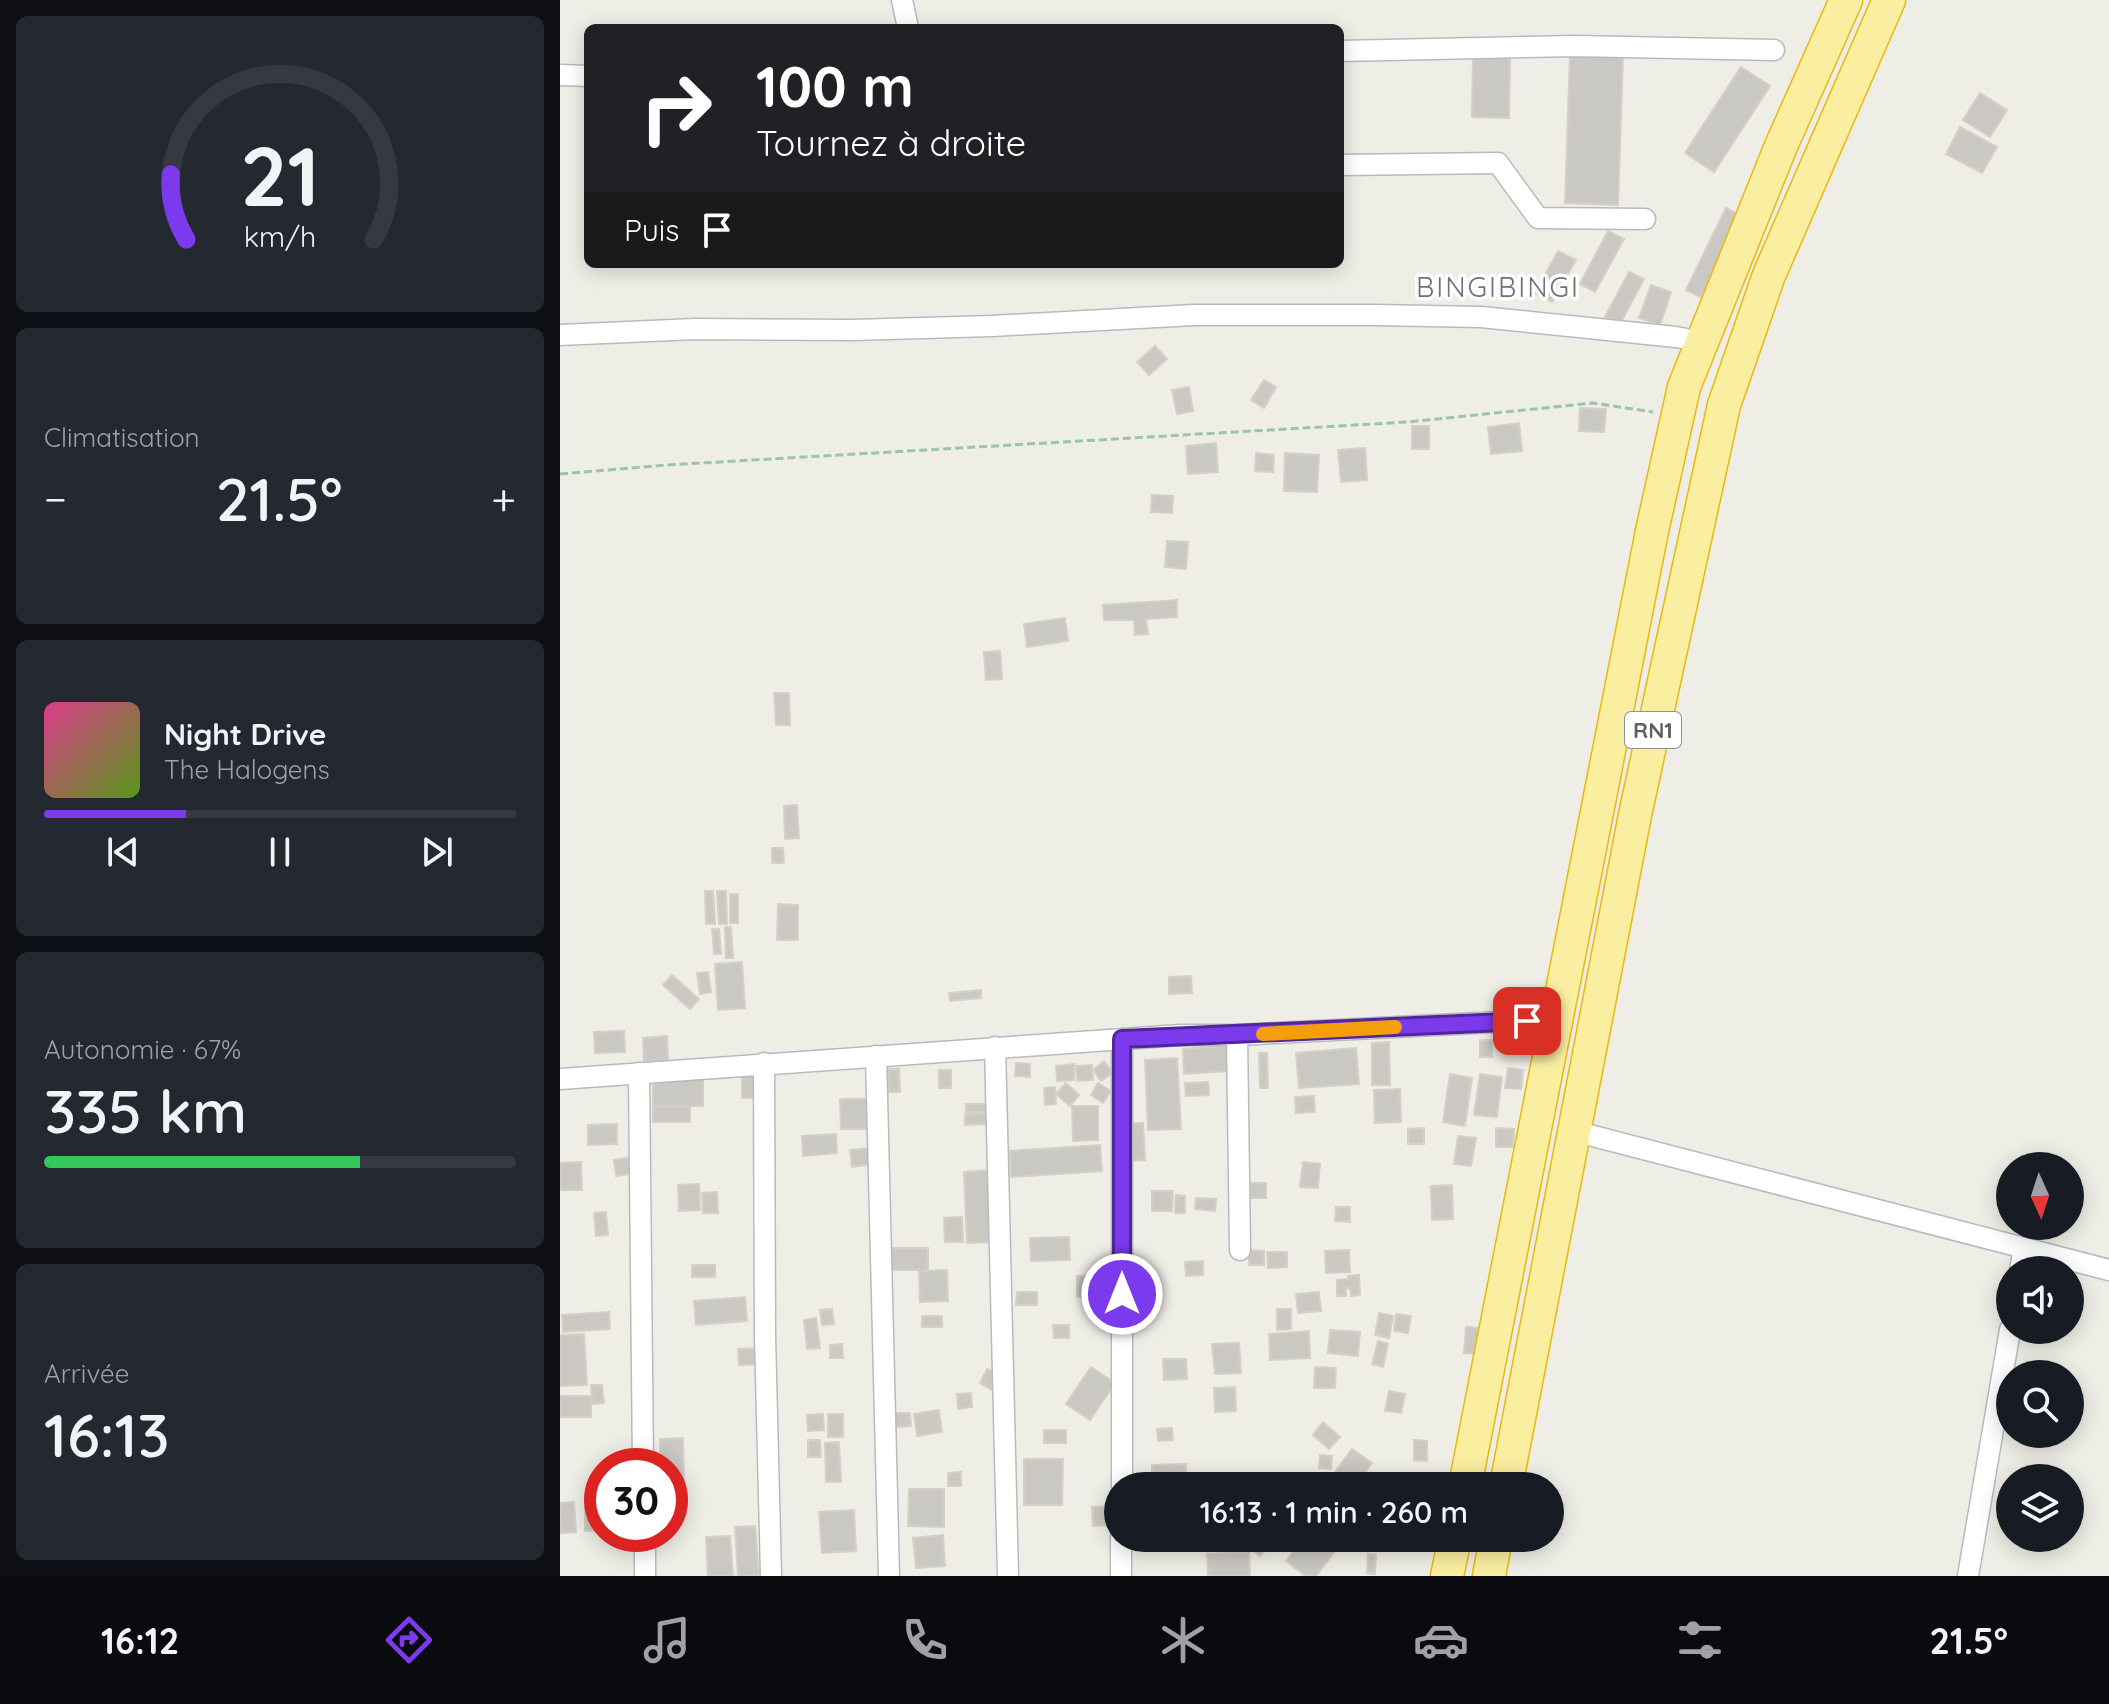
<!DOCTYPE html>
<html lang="fr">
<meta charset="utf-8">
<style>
:root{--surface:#171b24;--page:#242831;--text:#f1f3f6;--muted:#9ea1a6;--line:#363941;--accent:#7c3aed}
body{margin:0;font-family:Quicksand,sans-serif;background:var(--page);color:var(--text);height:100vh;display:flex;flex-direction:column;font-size:30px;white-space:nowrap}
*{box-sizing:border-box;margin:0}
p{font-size:26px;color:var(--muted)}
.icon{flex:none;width:44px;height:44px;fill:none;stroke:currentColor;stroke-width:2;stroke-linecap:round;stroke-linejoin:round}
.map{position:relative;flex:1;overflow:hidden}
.details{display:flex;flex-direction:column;gap:16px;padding:16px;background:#0d0f14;width:560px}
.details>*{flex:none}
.top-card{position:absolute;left:24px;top:24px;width:760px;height:244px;border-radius:12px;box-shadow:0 4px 20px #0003;background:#202124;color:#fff;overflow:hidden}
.needle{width:52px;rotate:177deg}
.fabs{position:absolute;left:1436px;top:1152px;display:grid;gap:16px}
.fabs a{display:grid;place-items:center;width:88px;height:88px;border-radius:50%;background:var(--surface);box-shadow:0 4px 20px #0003;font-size:40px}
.speed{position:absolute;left:24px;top:1448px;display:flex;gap:16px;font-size:40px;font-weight:700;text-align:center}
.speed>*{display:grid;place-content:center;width:104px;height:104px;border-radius:50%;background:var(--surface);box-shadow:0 4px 20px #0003;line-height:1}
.speed .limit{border:12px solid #d22;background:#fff;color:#111}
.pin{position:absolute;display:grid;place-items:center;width:68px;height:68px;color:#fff;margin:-34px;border-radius:16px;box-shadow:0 4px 12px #0006}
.me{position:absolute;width:88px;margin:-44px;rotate:0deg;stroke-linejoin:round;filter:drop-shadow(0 0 6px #0008)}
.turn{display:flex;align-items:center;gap:28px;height:168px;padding:0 40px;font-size:36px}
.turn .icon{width:104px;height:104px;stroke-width:2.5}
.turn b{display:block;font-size:56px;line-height:68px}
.then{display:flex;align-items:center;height:76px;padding:0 40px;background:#0003;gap:16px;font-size:30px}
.big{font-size:60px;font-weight:600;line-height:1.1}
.details .widget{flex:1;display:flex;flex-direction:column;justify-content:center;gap:12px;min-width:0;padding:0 28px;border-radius:12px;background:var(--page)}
.details .dial{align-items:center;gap:0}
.dial svg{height:208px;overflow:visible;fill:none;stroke:var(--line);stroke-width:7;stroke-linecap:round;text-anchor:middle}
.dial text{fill:var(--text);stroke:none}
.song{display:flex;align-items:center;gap:24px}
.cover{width:96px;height:96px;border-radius:12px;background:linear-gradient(135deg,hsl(330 70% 55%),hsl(90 70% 35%))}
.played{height:8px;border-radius:4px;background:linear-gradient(90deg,var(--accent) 30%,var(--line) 30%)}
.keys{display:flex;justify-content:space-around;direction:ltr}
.heat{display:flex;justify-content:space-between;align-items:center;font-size:44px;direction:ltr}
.charge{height:12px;border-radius:6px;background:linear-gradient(90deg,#34c759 67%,var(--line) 0)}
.trip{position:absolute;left:544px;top:1472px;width:460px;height:80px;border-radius:40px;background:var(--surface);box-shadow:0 4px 20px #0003;font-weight:600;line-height:80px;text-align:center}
.dock{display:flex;height:128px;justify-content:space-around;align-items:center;background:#090b0e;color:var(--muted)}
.dock .icon{width:56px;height:56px}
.dock .active{color:var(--accent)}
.dock b{font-size:36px;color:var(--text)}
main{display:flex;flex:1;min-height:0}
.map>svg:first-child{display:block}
</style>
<main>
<section class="details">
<div class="widget dial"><svg viewBox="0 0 100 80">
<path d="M14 69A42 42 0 1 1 86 69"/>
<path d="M14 69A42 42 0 0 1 8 44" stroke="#7c3aed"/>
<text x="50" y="56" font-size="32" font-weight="700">21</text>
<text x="50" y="72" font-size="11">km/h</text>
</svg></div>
<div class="widget"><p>Climatisation</p>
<div class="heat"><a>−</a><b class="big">21.5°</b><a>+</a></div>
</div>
<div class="widget">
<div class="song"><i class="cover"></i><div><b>Night Drive</b><p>The Halogens</p></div></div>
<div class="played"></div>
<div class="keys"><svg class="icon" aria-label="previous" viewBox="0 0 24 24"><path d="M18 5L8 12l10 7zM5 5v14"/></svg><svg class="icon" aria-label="pause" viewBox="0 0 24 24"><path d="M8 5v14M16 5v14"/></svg><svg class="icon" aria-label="next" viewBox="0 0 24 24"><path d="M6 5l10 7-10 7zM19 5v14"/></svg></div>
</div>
<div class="widget"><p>Autonomie · 67%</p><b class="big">335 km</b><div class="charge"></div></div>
<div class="widget"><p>Arrivée</p><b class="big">16:13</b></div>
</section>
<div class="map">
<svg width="1549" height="1576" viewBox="0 0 1549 1576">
<rect width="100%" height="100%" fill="#efeee6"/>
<g fill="#cac8c2" stroke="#d4d0c4" stroke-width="2">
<path d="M1010,54l53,2 -5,149 -53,-2z"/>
<path d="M913,58h37l-1,60 -37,-1z"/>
<path d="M1181,67l29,19 -56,86 -29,-19z"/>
<path d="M1420,93l27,17 -17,27 -27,-17z"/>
<path d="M1400,127l37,20 -15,26 -36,-19z"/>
<path d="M1166,208l17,9 -41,81 -16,-8z"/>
<path d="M1048,231l16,8 -29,53 -15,-8z"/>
<path d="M998,251l18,9 -24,42 -17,-9z"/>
<path d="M1069,272l15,7 -24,45 -15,-7z"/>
<path d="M1091,285l20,7 -11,33 -21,-7z"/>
<path d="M595,346l12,13 -18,16 -12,-13z"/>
<path d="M704,380l12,7 -12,21 -13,-8z"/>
<path d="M629,387l4,24 -16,3 -5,-24z"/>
<path d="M1020,408l26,1 -2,23 -25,-1z"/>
<path d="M959,423l3,28 -31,3 -3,-27z"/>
<rect x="852" y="426" width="17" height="23"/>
<path d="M656,443l2,29 -30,2 -2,-28z"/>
<path d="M805,448l2,32 -26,2 -3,-32z"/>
<path d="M696,453l18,2 -1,17 -18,-1z"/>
<path d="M725,453l34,2 -2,37 -33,-1z"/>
<path d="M592,495l21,1 -1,17 -21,-1z"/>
<path d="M607,541l21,1 -2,27 -21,-2z"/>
<path d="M617,600v17l-31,2 2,15 -13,1 -1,-15h-30l-1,-15z"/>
<path d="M505,618l3,23 -41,6 -3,-23z"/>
<path d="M440,651l2,28 -16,1 -2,-28z"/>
<path d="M214,693h15l1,32h-14z"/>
<path d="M237,805l2,33 -14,1 -1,-33z"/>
<path d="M212,848h11l1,15h-12z"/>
<path d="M145,891h8l2,33h-9z"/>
<path d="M157,891h9l1,33h-8z"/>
<rect x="170" y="894" width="8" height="29"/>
<path d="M218,904l20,1v35h-21z"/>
<path d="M165,927h6l2,31h-7z"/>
<path d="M152,929h7l2,25h-7z"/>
<path d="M182,962l3,46 -27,2 -3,-46z"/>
<path d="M148,972l3,20 -11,2 -3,-21z"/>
<path d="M112,975l27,24 -9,10 -27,-24z"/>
<path d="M631,976l1,17 -23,1v-17z"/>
<path d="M421,990v8l-31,3 -1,-8z"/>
<path d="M64,1031l1,21 -30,1 -1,-21z"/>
<path d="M107,1036l1,24 -24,1 -1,-23z"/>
<rect x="920" y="1040" width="12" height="17"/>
<path d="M829,1042l1,43h-18v-42z"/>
<path d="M668,1046l2,25 -46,3 -1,-25z"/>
<path d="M796,1048l3,36 -60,4 -3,-35z"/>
<path d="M699,1053h8l1,35h-8z"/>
<path d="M617,1058l4,71 -33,1 -3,-70z"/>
<path d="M544,1061l9,12 -12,8 -8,-11z"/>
<path d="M456,1063l14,1v13l-15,-1z"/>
<path d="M514,1064v16l-17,1 -1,-15z"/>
<path d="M532,1065l1,15 -16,1 -1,-15z"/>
<path d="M948,1068l15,2 -2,19 -16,-1z"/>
<path d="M328,1069h11l1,23h-11z"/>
<rect x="379" y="1070" width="12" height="18"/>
<path d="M890,1074l22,4 -7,48 -22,-4z"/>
<path d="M920,1074l22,3 -5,40 -23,-2z"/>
<path d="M182,1075h16l-1,23h-15z"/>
<rect x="93" y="1080" width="50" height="26"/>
<path d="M648,1082l1,13 -23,1 -1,-13z"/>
<path d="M506,1083l13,12 -9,11 -14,-12z"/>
<path d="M538,1083l13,8 -8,12 -12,-8z"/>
<path d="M495,1087l1,17 -11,1 -1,-17z"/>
<path d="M840,1089l1,33 -26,1 -1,-33z"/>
<path d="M754,1096l1,16 -19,1 -1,-16z"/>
<path d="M280,1099h27v30h-26z"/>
<rect x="406" y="1104" width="23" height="8"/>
<path d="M512,1106h26v34l-25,1z"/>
<rect x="93" y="1107" width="37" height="15"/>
<path d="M427,1113l1,11 -23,1v-11z"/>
<path d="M583,1123l2,37 -17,1 -2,-37z"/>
<path d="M57,1124v20l-29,1v-20z"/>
<path d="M864,1128v16h-16v-15z"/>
<path d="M936,1128l18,1 -1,18h-17z"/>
<path d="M276,1134l1,19 -34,3 -1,-20z"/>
<path d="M898,1136l18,2 -5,28 -17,-2z"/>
<path d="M540,1145l2,26 -91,6 -1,-26z"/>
<path d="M313,1148l1,16 -22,3 -2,-17z"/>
<path d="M67,1158l3,16 -14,2 -2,-16z"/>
<path d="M21,1162l1,28h-22v-27z"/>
<path d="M743,1162l17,2 -2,24 -18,-1z"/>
<path d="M431,1170l4,72 -28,1 -3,-71z"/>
<rect x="691" y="1183" width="15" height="15"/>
<path d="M139,1184l1,26 -21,1 -1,-26z"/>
<path d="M892,1185l1,34 -21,1 -1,-34z"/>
<path d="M592,1191h21l-1,20h-20z"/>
<path d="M157,1192l1,21h-15l-1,-20z"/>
<path d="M616,1195l9,1v17h-10z"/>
<path d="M636,1198l20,1 -1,12 -20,-2z"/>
<path d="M776,1207h14v15l-15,-1z"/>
<path d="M46,1212l2,23 -12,1 -2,-23z"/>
<path d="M402,1217l1,25h-18l-1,-24z"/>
<path d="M509,1237l1,23 -39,1 -1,-23z"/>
<rect x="325" y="1248" width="43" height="22"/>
<path d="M689,1250l15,1v14h-15z"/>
<path d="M789,1250l1,22 -24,1 -1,-22z"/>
<path d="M707,1252h20v15l-19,1z"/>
<path d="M643,1261v14l-17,1 -1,-14z"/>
<rect x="132" y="1265" width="23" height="12"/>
<path d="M387,1270l1,31 -28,1 -1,-31z"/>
<path d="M574,1274h17l1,22h-17z"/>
<path d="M555,1275v22h-38v-21z"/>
<path d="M799,1275l1,20 -9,1 -1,-8h-4v8h-9v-16l11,-1v-3z"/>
<path d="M457,1292h20v13h-21z"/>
<path d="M759,1292l2,19 -23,2 -2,-19z"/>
<path d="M589,1296v12l-15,1v-12z"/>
<path d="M185,1297l2,24 -51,4 -2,-24z"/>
<path d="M272,1309l2,15 -12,1 -2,-15z"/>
<path d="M717,1309h14v20l-14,1z"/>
<path d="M49,1312l1,17 -47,3 -1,-17z"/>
<path d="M819,1313l14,3 -4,22 -14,-3z"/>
<path d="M836,1314l15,2 -3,17 -14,-2z"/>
<rect x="362" y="1316" width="20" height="11"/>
<path d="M256,1318l4,30 -13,1 -3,-29z"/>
<path d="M493,1325h16v13h-15z"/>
<path d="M906,1327l15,1 -2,26 -15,-1z"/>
<path d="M770,1330l30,2 -2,24 -30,-3z"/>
<path d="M749,1331l1,27 -40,2 -1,-26z"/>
<path d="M24,1334l3,51 -27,1v-51z"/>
<path d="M818,1341l10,3 -5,23 -11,-3z"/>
<path d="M679,1343l2,30 -26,1 -3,-30z"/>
<path d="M282,1344l1,14h-13v-13z"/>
<path d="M202,1348l1,16 -24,1 -1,-16z"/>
<path d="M603,1359h23l1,20 -23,1z"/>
<path d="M531,1367l24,16 -25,37 -24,-16z"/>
<path d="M755,1367l21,1 -1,20h-21z"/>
<path d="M427,1369l13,7 -8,14 -12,-7z"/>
<path d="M31,1385h11l2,18 -12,1z"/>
<path d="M675,1387l1,24 -21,1 -1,-24z"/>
<path d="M829,1391l16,3 -4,19 -16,-2z"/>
<path d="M411,1393l1,14 -14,2 -1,-15z"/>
<rect x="0" y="1396" width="31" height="21"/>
<path d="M379,1410l3,22 -25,4 -3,-22z"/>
<path d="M334,1413h16l1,13 -16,1z"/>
<path d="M263,1414l1,16 -16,1 -1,-16z"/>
<rect x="268" y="1414" width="15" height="23"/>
<path d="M763,1422l17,15 -11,12 -16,-14z"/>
<path d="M612,1428l1,12 -15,1 -1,-12z"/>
<rect x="484" y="1430" width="22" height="13"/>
<path d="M123,1438l1,46 -14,1v-19h-10v-27z"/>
<path d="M248,1440h12l1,17h-13z"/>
<path d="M854,1440l13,1v20l-13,-1z"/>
<path d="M279,1442l2,40h-15l-1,-39z"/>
<path d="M792,1449l20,14 -17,23h-30z"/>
<path d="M760,1455l12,1 -1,13 -12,-1z"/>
<path d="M464,1459h39l-1,46h-38z"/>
<path d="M626,1464v22h-34v-21z"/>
<path d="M401,1472v14h-13v-13z"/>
<path d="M349,1489h35v38l-36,-1z"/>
<path d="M14,1502l2,30 -16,1v-30z"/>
<path d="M42,1506v24l-17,1v-24z"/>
<path d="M555,1506l1,19 -23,1 -1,-19z"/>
<path d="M294,1510l2,41 -34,2 -3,-41z"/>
<path d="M195,1526l4,50h-21l-3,-49z"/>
<path d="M383,1535l2,31 -29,2 -3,-30z"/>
<path d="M170,1536l3,40h-25l-2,-39z"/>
<path d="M689,1538h9l10,9 -8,9 -16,-13z"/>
<path d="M744,1538h41l-29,38h-10l-20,-15z"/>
<path d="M689,1552l1,24h-42l-1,-22z"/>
<path d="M808,1554l8,1 -1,19 -8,-1z"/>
</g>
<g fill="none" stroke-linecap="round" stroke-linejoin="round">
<g stroke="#b8babf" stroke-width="23">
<g id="minor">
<path d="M342,0l6,28"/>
<path d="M780,51l235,-5 199,4"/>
<path d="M0,75l28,1"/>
<path d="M780,165l158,-2 40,55 107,1"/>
<path d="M0,335l135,-6 158,1 139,-4 201,-11h182l106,2 195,20 26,5"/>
<path d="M677,1035l3,215"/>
<path d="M435,1047l13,529"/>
<path d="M316,1056l13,520"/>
<path d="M204,1063l1,273 6,240"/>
<path d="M79,1073l4,393"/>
<path d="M0,1079l620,-44h57l321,-16"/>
<path d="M1014,1131l535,139"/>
<path d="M1460,1270l4,-22"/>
<path d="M562,1486v-447"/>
<path d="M85,1534v42"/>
<path d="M561,1576v-38"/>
<path d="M1408,1576l42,-246"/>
</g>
</g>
<g stroke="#ecb809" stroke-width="35">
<g id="trunk">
<path d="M905,1486l187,-955 32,-144 97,-241 65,-146"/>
<path d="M946,1486l129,-671 89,-410 45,-130 120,-275"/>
<path d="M887,1576l8,-38"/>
<path d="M929,1576l7,-38"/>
</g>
</g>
<path stroke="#9bc4aa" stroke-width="3" stroke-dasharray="8 4" stroke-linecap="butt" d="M0,474l107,-9 740,-43 186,-19 60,9"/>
<use href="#minor" stroke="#fff" stroke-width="20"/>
<use href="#trunk" stroke="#faefa0" stroke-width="32"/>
</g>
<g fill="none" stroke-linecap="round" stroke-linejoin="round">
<g stroke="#51269a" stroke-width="20">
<path id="route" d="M562,1294v-255l405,-18"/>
</g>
<use href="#route" stroke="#7c3aed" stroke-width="14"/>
<path stroke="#f59e0b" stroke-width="14" d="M703,1034l132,-7"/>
</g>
<g text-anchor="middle" stroke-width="7" stroke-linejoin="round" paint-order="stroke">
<rect fill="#fff" stroke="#8e9093" stroke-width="2" x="1065" y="712" width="56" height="36" rx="6"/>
<g font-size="22" font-weight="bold" fill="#5d6065">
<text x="1093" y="738">RN1</text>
</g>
<g font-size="28" letter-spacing="2" fill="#6e7277" stroke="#fff">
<text x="938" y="297">BINGIBINGI</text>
</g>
</g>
</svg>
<div class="fabs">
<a><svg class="needle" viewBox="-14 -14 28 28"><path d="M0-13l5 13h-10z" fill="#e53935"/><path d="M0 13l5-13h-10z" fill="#9ea1a6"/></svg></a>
<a><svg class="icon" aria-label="sound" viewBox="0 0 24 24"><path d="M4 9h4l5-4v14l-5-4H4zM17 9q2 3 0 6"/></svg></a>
<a><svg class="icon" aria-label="search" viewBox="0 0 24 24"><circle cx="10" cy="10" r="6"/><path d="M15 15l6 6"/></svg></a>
<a><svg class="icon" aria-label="layers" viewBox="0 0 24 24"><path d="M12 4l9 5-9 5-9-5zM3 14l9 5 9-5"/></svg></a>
</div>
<div class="speed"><div class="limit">30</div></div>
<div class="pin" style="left:967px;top:1021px;background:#d93025"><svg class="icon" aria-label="arrive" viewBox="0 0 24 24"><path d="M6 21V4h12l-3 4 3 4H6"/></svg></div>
<svg class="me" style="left:562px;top:1294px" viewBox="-20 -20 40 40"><circle r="17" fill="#7c3aed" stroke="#fff" stroke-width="3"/><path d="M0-11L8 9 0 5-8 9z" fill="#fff"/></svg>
<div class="trip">16:13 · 1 min · 260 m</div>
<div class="top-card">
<div class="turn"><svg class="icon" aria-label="right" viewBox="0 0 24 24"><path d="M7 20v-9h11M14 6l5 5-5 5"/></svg><div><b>100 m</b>Tournez à droite</div></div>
<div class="then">Puis<svg class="icon" aria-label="arrive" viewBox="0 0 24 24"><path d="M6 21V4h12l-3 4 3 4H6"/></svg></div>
</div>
</div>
</main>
<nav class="dock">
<b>16:12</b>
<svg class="icon active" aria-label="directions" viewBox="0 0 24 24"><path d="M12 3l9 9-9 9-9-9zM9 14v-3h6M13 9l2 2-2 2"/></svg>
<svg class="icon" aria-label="music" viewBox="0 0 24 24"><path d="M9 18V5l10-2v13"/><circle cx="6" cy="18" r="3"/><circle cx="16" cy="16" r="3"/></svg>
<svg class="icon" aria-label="phone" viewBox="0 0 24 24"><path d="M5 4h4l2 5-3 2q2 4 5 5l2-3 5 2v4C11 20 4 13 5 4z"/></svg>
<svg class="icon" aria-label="climate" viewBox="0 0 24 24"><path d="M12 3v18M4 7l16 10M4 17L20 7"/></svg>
<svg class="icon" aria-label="car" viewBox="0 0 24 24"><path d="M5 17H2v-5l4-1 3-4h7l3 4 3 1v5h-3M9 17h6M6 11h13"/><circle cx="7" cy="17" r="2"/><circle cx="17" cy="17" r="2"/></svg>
<svg class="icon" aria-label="filters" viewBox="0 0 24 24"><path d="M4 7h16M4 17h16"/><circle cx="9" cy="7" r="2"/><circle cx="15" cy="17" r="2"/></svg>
<b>21.5°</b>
</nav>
